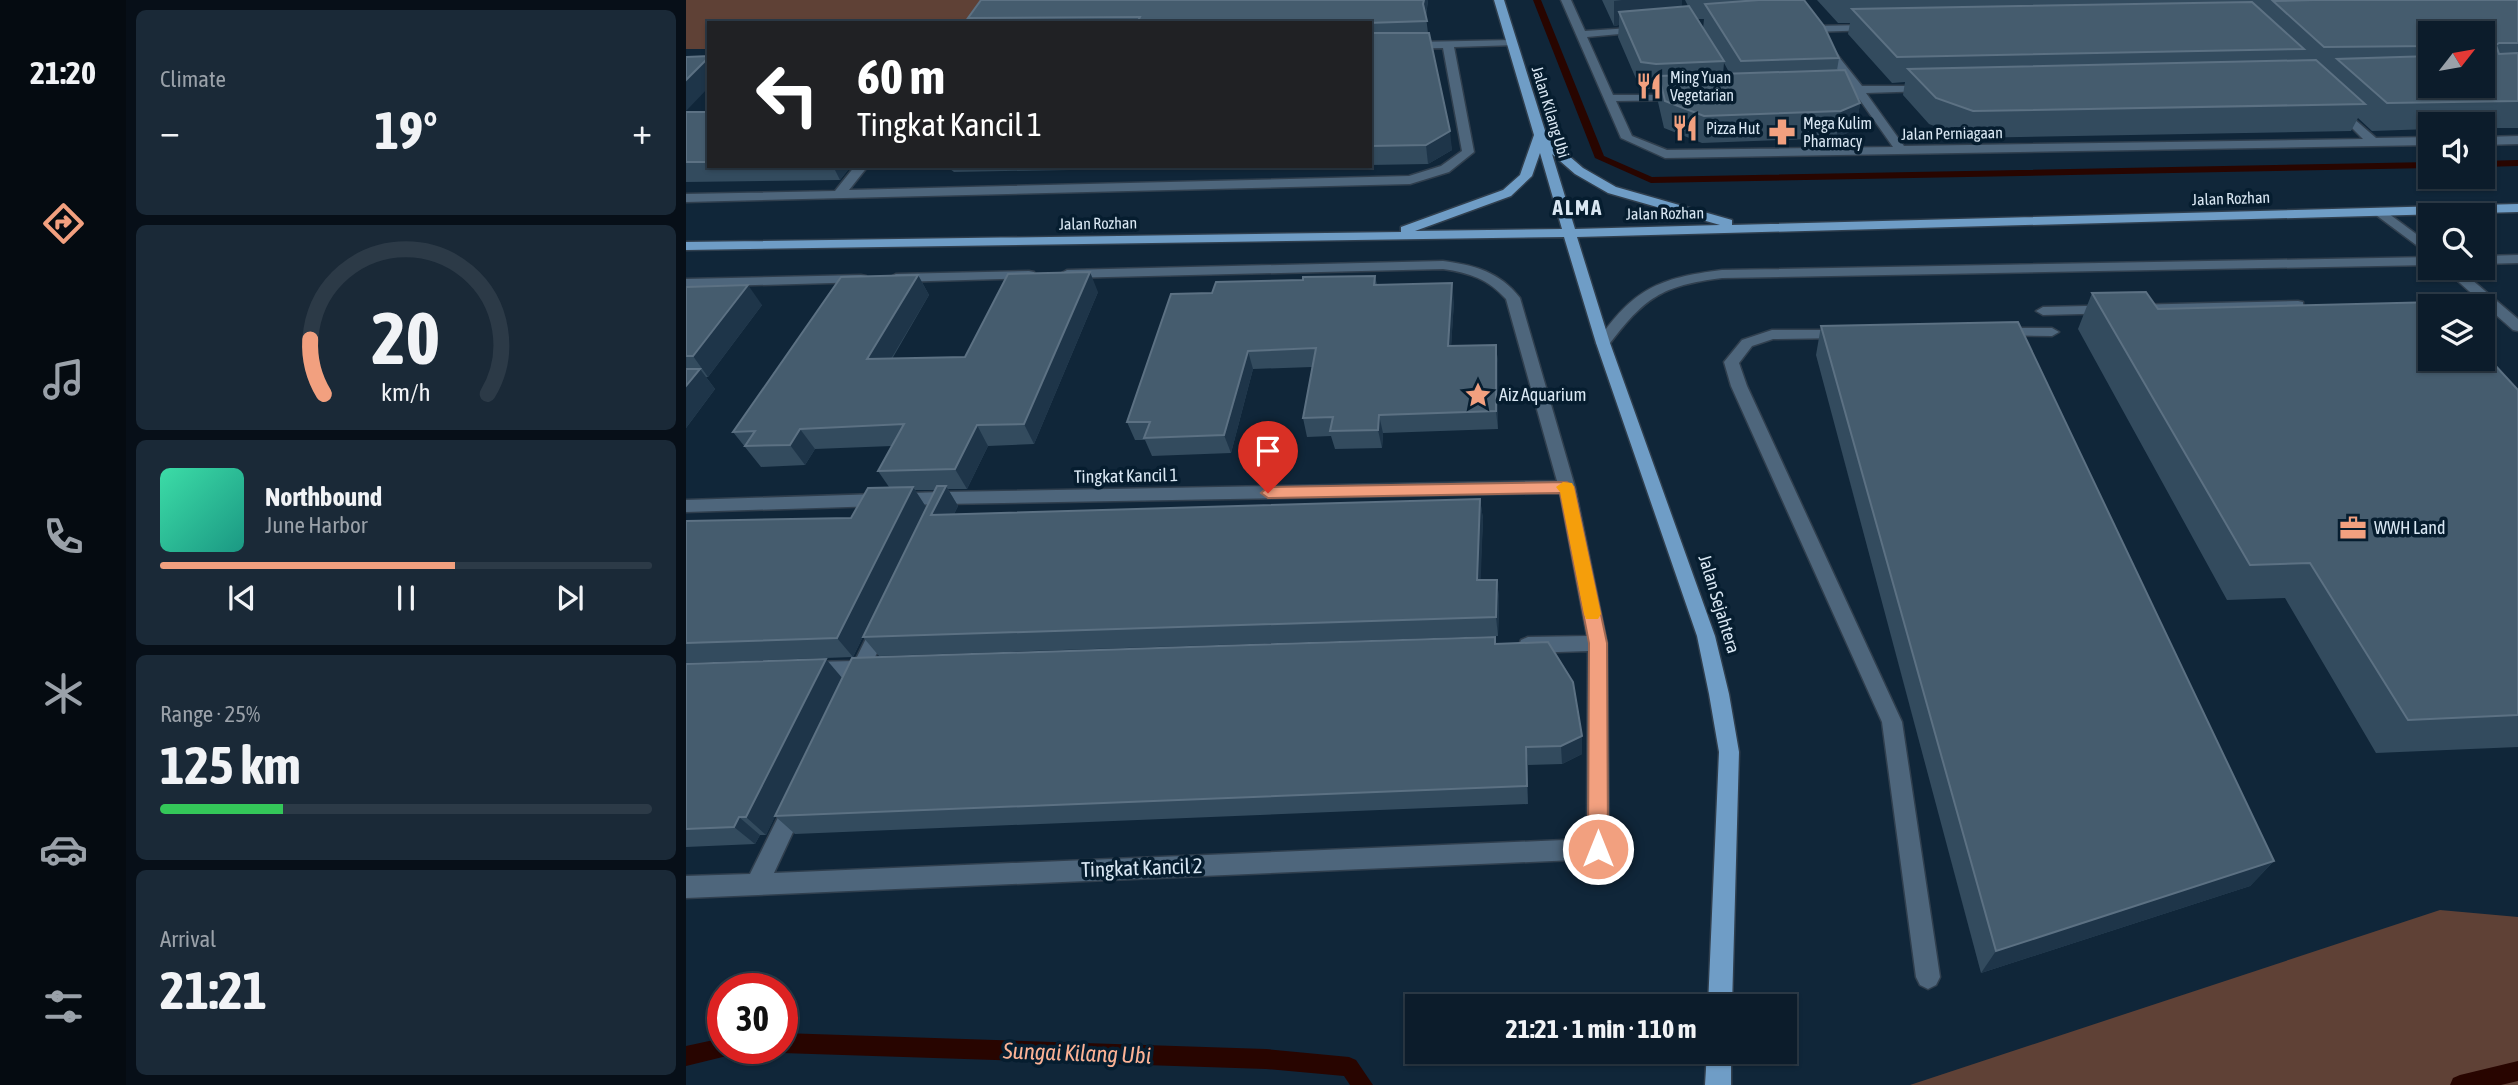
<!DOCTYPE html>
<meta charset="utf-8">
<style>
:root{--surface:#0c1c2b;--page:#1a2937;--text:#f1f3f6;--muted:#9aa1a9;--line:#2c3a47;--accent:#f2a07f}
body{margin:0;font-family:"Asap Condensed",sans-serif;background:var(--page);color:var(--text);height:100vh;display:flex;flex-direction:column;font-size:26px;white-space:nowrap}
*{box-sizing:border-box;margin:0}
p{font-size:23px;color:var(--muted)}
.icon{flex:none;width:38px;height:38px;fill:none;stroke:currentColor;stroke-width:2;stroke-linecap:round;stroke-linejoin:round}
.map{position:relative;flex:1;overflow:hidden}
.drawer{display:flex;flex-direction:column;gap:10px;padding:10px;background:#070f18;width:560px}
.drawer>*{flex:none}
.top-card{position:absolute;left:21px;top:21px;width:665px;height:147px;border-radius:0px;box-shadow:0 2px 5px #0004,0 0 0 2px var(--line);background:#202124;color:#fff;overflow:hidden}
.needle{width:46px;rotate:59deg}
.controls{position:absolute;left:1732px;top:21px;display:grid;gap:14px}
.controls a{display:grid;place-items:center;width:77px;height:77px;border-radius:0px;background:var(--surface);box-shadow:0 2px 5px #0004,0 0 0 2px var(--line);font-size:35px}
.speed{position:absolute;left:21px;top:973px;display:flex;gap:14px;font-size:35px;font-weight:700;text-align:center}
.speed>*{display:grid;place-content:center;width:91px;height:91px;border-radius:50%;background:var(--surface);box-shadow:0 2px 5px #0004,0 0 0 2px var(--line);line-height:1}
.speed .limit{border:10px solid #d22;background:#fff;color:#111}
.pin{position:absolute;display:grid;place-items:center;width:60px;height:60px;color:#fff;margin:-72px -30px;border-radius:50% 50% 50% 0;rotate:-45deg;box-shadow:0 0 7px #0007}
.pin .icon{rotate:45deg}
.me{position:absolute;width:77px;margin:-38px;rotate:0deg;stroke-linejoin:round;filter:drop-shadow(0 0 5px #0008)}
.turn{display:flex;align-items:center;gap:24px;height:147px;padding:0 35px;font-size:32px}
.turn .icon{width:91px;height:91px;stroke-width:2.5}
.turn b{display:block;font-size:49px;line-height:60px}
.big{font-size:52px;font-weight:700;line-height:1.1}
.drawer .card{flex:1;display:flex;flex-direction:column;justify-content:center;gap:10px;min-width:0;padding:0 24px;border-radius:10px;background:var(--page)}
.drawer .dial{align-items:center;gap:0}
.dial svg{height:182px;overflow:visible;fill:none;stroke:var(--line);stroke-width:7;stroke-linecap:round;text-anchor:middle}
.dial text{fill:var(--text);stroke:none}
.song{display:flex;align-items:center;gap:21px}
.cover{width:84px;height:84px;border-radius:10px;background:linear-gradient(135deg,hsl(160 70% 55%),hsl(170 70% 35%))}
.played{height:7px;border-radius:4px;background:linear-gradient(90deg,var(--accent) 60%,var(--line) 60%)}
.keys{display:flex;justify-content:space-around;direction:ltr}
.heat{display:flex;justify-content:space-between;align-items:center;font-size:38px;direction:ltr}
.charge{height:10px;border-radius:5px;background:linear-gradient(90deg,#34c759 25%,var(--line) 0)}
.trip{position:absolute;left:719px;top:994px;width:392px;height:70px;border-radius:0px;background:var(--surface);box-shadow:0 2px 5px #0004,0 0 0 2px var(--line);font-weight:700;line-height:70px;text-align:center}
main{display:flex;flex:1;min-height:0}
.tab-bar{display:flex;flex-direction:column;width:126px;justify-content:space-around;align-items:center;background:#050b11;color:var(--muted)}
.tab-bar .icon{width:49px;height:49px}
.tab-bar .current{color:var(--accent)}
.tab-bar b{font-size:32px;color:var(--text)}
.map>svg:first-child{display:block}
</style>
<main>
<nav class="tab-bar">
<b>21:20</b>
<svg class="icon current" aria-label="directions" viewBox="0 0 24 24"><path d="M12 3l9 9-9 9-9-9zM9 14v-3h6M13 9l2 2-2 2"/></svg>
<svg class="icon" aria-label="music" viewBox="0 0 24 24"><path d="M9 18V5l10-2v13"/><circle cx="6" cy="18" r="3"/><circle cx="16" cy="16" r="3"/></svg>
<svg class="icon" aria-label="phone" viewBox="0 0 24 24"><path d="M5 4h4l2 5-3 2q2 4 5 5l2-3 5 2v4C11 20 4 13 5 4z"/></svg>
<svg class="icon" aria-label="climate" viewBox="0 0 24 24"><path d="M12 3v18M4 7l16 10M4 17L20 7"/></svg>
<svg class="icon" aria-label="car" viewBox="0 0 24 24"><path d="M5 17H2v-5l4-1 3-4h7l3 4 3 1v5h-3M9 17h6M6 11h13"/><circle cx="7" cy="17" r="2"/><circle cx="17" cy="17" r="2"/></svg>
<svg class="icon" aria-label="filters" viewBox="0 0 24 24"><path d="M4 7h16M4 17h16"/><circle cx="9" cy="7" r="2"/><circle cx="15" cy="17" r="2"/></svg>
</nav>
<section class="drawer">
<div class="card"><p>Climate</p>
<div class="heat"><a>−</a><b class="big">19°</b><a>+</a></div>
</div>
<div class="card dial"><svg viewBox="0 0 100 80">
<path d="M14 69A42 42 0 1 1 86 69"/>
<path d="M14 69A42 42 0 0 1 8 45" stroke="#f2a07f"/>
<text x="50" y="56" font-size="32" font-weight="700">20</text>
<text x="50" y="72" font-size="11">km/h</text>
</svg></div>
<div class="card">
<div class="song"><i class="cover"></i><div><b>Northbound</b><p>June Harbor</p></div></div>
<div class="played"></div>
<div class="keys"><svg class="icon" aria-label="previous" viewBox="0 0 24 24"><path d="M18 5L8 12l10 7zM5 5v14"/></svg><svg class="icon" aria-label="pause" viewBox="0 0 24 24"><path d="M8 5v14M16 5v14"/></svg><svg class="icon" aria-label="next" viewBox="0 0 24 24"><path d="M6 5l10 7-10 7zM19 5v14"/></svg></div>
</div>
<div class="card"><p>Range · 25%</p><b class="big">125 km</b><div class="charge"></div></div>
<div class="card"><p>Arrival</p><b class="big">21:21</b></div>
</section>
<div class="map">
<svg width="1832" height="1085" viewBox="0 0 1832 1085">
<rect width="100%" height="100%" fill="#102639"/>
<g fill="#5f4136">
<path d="M0,0h297l-18,23h-256v26h-23z"/>
<path d="M1754,910l78,7v168h-608z"/>
</g>
<g fill="none" stroke-linecap="round" stroke-linejoin="round">
<g fill="#280500" fill-rule="evenodd">
<path d="M847,0h8l63,156 48,21 779,-15v6l-780,15 -56,-25z"/>
<path d="M1832,160v6l-35,1v-6z"/>
<path d="M96,1033l484,16 83,8 7,3 17,25h-23l-6,-9 -78,-7 -484,-16 -8,-5h8z"/>
<path d="M37,1038v10h11l-3,7 -45,11v-20z"/>
<path d="M1832,1061v20l-17,4h-51l3,-7 7,-3z"/>
</g>
<g stroke="#303f4e" stroke-width="3">
<g id="minor">
<path d="M875,0h10l14,31 60,-4 1,2 -5,3 -54,5 26,58h74v4l-4,1 -67,1 16,35 35,14 226,-3 -38,-54h-22l-6,-3 6,-3 17,-1 -32,-42 5,-3 4,1 35,44h69l2,2 -6,3 -61,2 38,53 459,-7 -29,-29v-4l4,-1 38,33 55,-1v8l-766,13 -44,-20z"/>
<path d="M1184,25l5,3 -1,2 -63,2 -5,-3 5,-3z"/>
<path d="M826,40l4,1v4l-62,2 20,105 -25,20 -39,12 -724,18v-8l149,-3 20,-25h13l-19,24 560,-14 32,-10 21,-15 -19,-103 -73,1v-6z"/>
<path d="M1832,136v8l-35,1v-8z"/>
<path d="M1695,208l50,37v11l-55,-41v-6z"/>
<path d="M1832,255v8l-35,1v-8z"/>
<path d="M1745,257v8l-709,13c-61,8 -77,19 -114,68h-10l-2,-3c37,-54 62,-65 126,-73z"/>
<path d="M757,261c31,4 57,11 77,37l55,189 32,156 2,206 -3,7 -8,3 -912,39v-22l64,-2 38,-77 7,-3 7,3 4,7 -32,69 813,-34 1,-188 -60,2 -7,-3 -2,-5 2,-5 7,-3 59,-1 -27,-143 -618,11 -256,8v-12l256,-8 615,-11 -51,-182c-18,-20 -36,-26 -63,-30l-376,9 -7,-4 7,-4z"/>
<path d="M1757,268h15l60,51v12l-5,-1z"/>
<path d="M343,271l5,1v6l-138,4 -7,-4 7,-4z"/>
<path d="M175,275l5,1v6l-180,5v-8z"/>
<path d="M1612,301l5,1v6l-260,7 -7,-4 7,-4z"/>
<path d="M1314,328h52l7,4 -7,4 -57,-1 -2,-3 2,-3z"/>
<path d="M1086,330h71l7,4 -7,4 -70,1 -21,7 -13,17 8,23 155,336 38,255 -4,8 -8,4 -8,-4 -4,-8 -34,-255 -151,-336 -7,-24 18,-22z"/>
<path d="M196,618l7,2 2,5 -18,36 7,7 -3,6 -11,2 -2,5 -7,2 -9,-6 -37,1 -7,-2 -3,-6 3,-6 7,-2 44,-1 20,-41z"/>
</g>
</g>
<g stroke="#303f4e" stroke-width="3">
<g id="major">
<path d="M808,0h10l43,137 36,31 33,19 116,33v5l786,-21v8l-941,25 33,106 105,293 14,58 10,58 -7,254h-24l11,-254 -10,-58 -12,-58 -101,-293 -32,-106 -878,13v-8l715,-10v-5l102,-37 17,-15 14,-40zM854,153l22,76 -147,2 96,-35 21,-20zM866,154l23,20 33,19 112,32 -145,4z"/>
<path d="M1021,1052h24v33h-26z"/>
</g>
</g>
<use href="#minor" fill="#4e667c" fill-rule="evenodd"/>
<use href="#major" fill="#6f9dc6" fill-rule="evenodd"/>
</g>
<g fill="#334b5e" fill-rule="evenodd">
<path d="M295,0h447l-2,17 2,16 24,117 -24,14 -58,1v-142h-400l-2,-5z"/>
<path d="M916,0h80l-1,6h7l-3,-6h119l35,58 -2,12 23,33 -4,26 -20,9 -134,5 -38,-15 -6,-26 1,-12 -19,-2 -22,-51 1,-12 -5,1zM1011,19h7l-1,10zM1038,63l6,11h-7z"/>
<path d="M1131,0h701v128h-35v-4h-52v5l-59,2 -14,-13 -7,13 -385,7 -37,-14 -26,-29 2,-13 -13,1 -44,-49 2,-11h-12zM1745,33h52l-52,53z"/>
<path d="M0,112h23v54h142l-11,14 -154,2z"/>
<path d="M260,166h346l-338,6z"/>
<path d="M232,275l11,20 -37,64 73,-2 133,-65 -64,152 -46,2 -21,43h-19l10,17 -4,8 526,-15 3,20 -3,61h17l2,19 -1,37 -619,20 -16,-19 72,-147h-20l11,17 -73,150 -167,6v-142l165,-3 38,-31 -11,-16 14,-25 -77,3 -10,16 -44,2 -28,-35z"/>
<path d="M689,276l2,9 77,16 -3,45 45,-1 2,18v66l-115,4 -1,15 -47,1 -4,-13 -24,1 -4,-19 9,-51 -59,2 -22,84 -79,3 -7,-16h-10l-8,-18 85,-129 91,-13z"/>
<path d="M0,287l76,18 -54,72h-2l9,12 -29,39z"/>
<path d="M1406,293l66,16 360,81v357l-142,6 -91,-155 -58,2 -149,-271z"/>
<path d="M1135,326l453,535 -24,25 -269,87 -165,-618z"/>
<path d="M809,637l1,7 86,110 -20,10 -34,1v39l-733,30 -20,-18 -9,19h-6l-5,9 -69,3v-183l156,14z"/>
</g>
<g fill="#1e3549">
<path d="M738,0h4l-3,21 -2,-17z"/>
<path d="M936,0h60l-1,20 -62,-8v13l-5,1v-25z"/>
<path d="M23,57v30l-23,24v-31z"/>
<path d="M1174,103l-4,26 -20,9 5,-27z"/>
<path d="M764,131l2,19 -24,14 -2,-19z"/>
<path d="M147,166h18l-11,14z"/>
<path d="M404,272l8,20 -64,152 -10,-20z"/>
<path d="M232,275l11,20 -50,84 -12,-20z"/>
<path d="M766,283l2,18 -4,63 -2,-18z"/>
<path d="M62,285l14,20 -54,72 -15,-21z"/>
<path d="M810,345l2,18v66l-2,-18z"/>
<path d="M562,351l5,18 -22,84 -7,-18z"/>
<path d="M14,369l15,20 -29,39v-42z"/>
<path d="M693,415l4,18 -1,15 -4,-18z"/>
<path d="M291,425l11,21 -21,43 -12,-20z"/>
<path d="M114,429l15,20 -10,16 -15,-20z"/>
<path d="M260,486l12,20 -14,29 -13,-20z"/>
<path d="M227,487l13,20 -73,150 -16,-19z"/>
<path d="M794,499l3,20 -3,81 -3,-20z"/>
<path d="M811,580l2,19 -1,37 -2,-19z"/>
<path d="M140,659l17,20 -77,156 -20,-18z"/>
<path d="M896,736v18l-20,10 -1,-18z"/>
<path d="M840,747l2,18v39l-1,-18z"/>
<path d="M53,817l21,18 -5,9 -21,-17z"/>
<path d="M1588,861l-24,25 -269,87 15,-22z"/>
</g>
<g fill="#455c6e" stroke="#5c7183" stroke-width="2">
<path d="M295,0h443l-1,4 4,17 -60,2h-230l3,-6 -172,1z"/>
<path d="M1073,0h45l20,26 15,32 -98,3 -36,-57z"/>
<path d="M1627,0h205v43h-19l-3,2 3,9 19,-1v48l-131,2 -50,-44 94,-3v30h52v-53h-52v13l-107,1 -51,-46z"/>
<path d="M1566,2l52,47 -407,8 -45,-48z"/>
<path d="M1003,6l35,55 -68,3 -15,-2 -22,-50z"/>
<path d="M684,33h59l21,98 -24,14 -56,1z"/>
<path d="M23,56v1l-23,23v-23z"/>
<path d="M1630,60l49,44 -392,7 -37,-13 -28,-29z"/>
<path d="M1159,70l15,33 -19,8 -137,5 -39,-15 -6,-25z"/>
<rect x="0" y="112" width="23" height="50"/>
<path d="M404,272l-66,152 -47,1 -22,44 -77,2 26,-47 -104,5 -10,16 -45,1 10,-15 -22,1 108,-155 77,-2 -51,84 98,-2 43,-83z"/>
<path d="M689,276l-1,9 78,-2 -4,63 48,-1v66l-117,4 -1,15 -48,1 3,-14 -30,1 13,-70 -68,3 -24,84 -80,3 6,-16h-23l44,-128 41,-1 4,-11 87,-2v-3z"/>
<path d="M62,285l-55,71h-7v-69z"/>
<path d="M1460,292l12,17 279,-7 4,4h-10v53h52v-7l35,38v325l-110,5 -98,-157 -60,2 -158,-272z"/>
<path d="M1332,322l256,539 -278,90 -175,-625z"/>
<path d="M0,369h14l-14,17z"/>
<path d="M251,486h9l-15,29 549,-16 -3,81h20l-1,37 -633,20z"/>
<path d="M227,487l-76,151 -151,5v-122l165,-3 17,-30z"/>
<path d="M809,637v7l53,-2 25,40 9,54 -21,10 -35,1 1,39 -752,30 77,-158z"/>
<path d="M140,659l-80,158h-7l-5,10 -48,2v-165z"/>
</g>
<path fill="#f2a07f" stroke="#9d6853" stroke-width="2" d="M881,482l7,5 33,156 1,206 -3,7 -7,3 -7,-3 -3,-7 1,-206 -29,-150 -292,5 -7,-5 7,-6z"/>
<path fill="#f59e0b" d="M877,482l9,1 2,4 27,127 -3,5h-12l-2,-5 -24,-122 -4,-5z"/>
<defs>
<g id="restaurant-bare" transform="scale(2.1)"><path d="M-5-6h1v4h1v-4h1v4h1v-4h1v5L-1.5 .5V6h-2V.5L-5-1ZM5-6V6H3V1.5H1.5Q1.5-4 5-6Z" fill="#f2a07f" stroke="#061d2f" stroke-width="2.5" paint-order="stroke"/></g>
<g id="pharmacy-bare" transform="scale(2.1)"><path d="M-2-6h4v4h4v4h-4v4h-4v-4h-4v-4h4Z" fill="#f2a07f" stroke="#061d2f" stroke-width="2.5" paint-order="stroke"/></g>
<g id="sight-bare" transform="scale(2.1)"><path d="M0-6L1.8-2.2L6-1.7L2.9 1.2L3.7 5.4L0 3.3L-3.7 5.4L-2.9 1.2L-6-1.7L-1.8-2.2Z" fill="#f2a07f" stroke="#061d2f" stroke-width="2.5" paint-order="stroke"/></g>
<g id="office-bare" transform="scale(2.1)"><path d="M-6-3h4V-5.5h4V-3h4V5H-6ZM-1-4.5V-3h2v-1.5ZM-6 0V1H6V0Z" fill="#f2a07f" stroke="#061d2f" stroke-width="2.5" paint-order="stroke"/></g>
</defs>
<g fill-rule="evenodd">
<use href="#restaurant-bare" x="963" y="86"/>
<use href="#restaurant-bare" x="999" y="128"/>
<use href="#pharmacy-bare" x="1096" y="132"/>
<use href="#sight-bare" x="792" y="395"/>
<use href="#office-bare" x="1667" y="528"/>
</g>
<g text-anchor="middle" stroke-width="7" stroke-linejoin="round" paint-order="stroke">
<g font-size="16" fill="#d9e7f3" stroke="#061d2f" text-anchor="start">
<text x="984" y="83">Ming Yuan<tspan x="984" dy="18">Vegetarian</tspan></text>
<text x="1117" y="129">Mega Kulim<tspan x="1117" dy="18">Pharmacy</tspan></text>
<text x="1020" y="134">Pizza Hut</text>
</g>
<g font-size="16" fill="#d9e7f3" stroke="#061d2f">
<text transform="translate(865 112) rotate(73)" y="6">Jalan Kilang Ubi</text>
<text transform="translate(1266 133) rotate(-1)" y="6">Jalan Perniagaan</text>
<text transform="translate(1545 198) rotate(-2)" y="6">Jalan Rozhan</text>
<text transform="translate(979 213) rotate(-1)" y="6">Jalan Rozhan</text>
<text transform="translate(412 223) rotate(-1)" y="6">Jalan Rozhan</text>
</g>
<g font-size="18" fill="#d9e7f3" stroke="#061d2f" text-anchor="start">
<text x="813" y="401">Aiz Aquarium</text>
<text x="1688" y="534">WWH Land</text>
</g>
<g font-size="18" fill="#d9e7f3" stroke="#061d2f">
<text transform="translate(440 476) rotate(-1)" y="6">Tingkat Kancil 1</text>
<text transform="translate(1033 604) rotate(73)" y="6">Jalan Sejahtera</text>
</g>
<g font-size="21" font-weight="bold" letter-spacing="2" fill="#d9e7f3" stroke="#061d2f">
<text x="892" y="215">ALMA</text>
</g>
<g font-size="21" fill="#d9e7f3" stroke="#061d2f">
<text transform="translate(456 868) rotate(-2)" y="7">Tingkat Kancil 2</text>
</g>
<g font-size="23" font-style="italic" fill="#fcb295" stroke="#061d2f">
<text transform="translate(391 1053) rotate(2)" y="8">Sungai Kilang Ubi</text>
</g>
</g>
</svg>
<div class="controls">
<a><svg class="needle" viewBox="-14 -14 28 28"><path d="M0-13l5 13h-10z" fill="#e53935"/><path d="M0 13l5-13h-10z" fill="#9aa1a9"/></svg></a>
<a><svg class="icon" aria-label="sound" viewBox="0 0 24 24"><path d="M4 9h4l5-4v14l-5-4H4zM17 9q2 3 0 6"/></svg></a>
<a><svg class="icon" aria-label="search" viewBox="0 0 24 24"><circle cx="10" cy="10" r="6"/><path d="M15 15l6 6"/></svg></a>
<a><svg class="icon" aria-label="layers" viewBox="0 0 24 24"><path d="M12 4l9 5-9 5-9-5zM3 14l9 5 9-5"/></svg></a>
</div>
<div class="speed"><div class="limit">30</div></div>
<div class="pin" style="left:582px;top:493px;background:#d93025"><svg class="icon" aria-label="arrive" viewBox="0 0 24 24"><path d="M6 21V4h12l-3 4 3 4H6"/></svg></div>
<svg class="me" style="left:912px;top:849px" viewBox="-20 -20 40 40"><circle r="17" fill="#f2a07f" stroke="#fff" stroke-width="3"/><path d="M0-11L8 9 0 5-8 9z" fill="#fff"/></svg>
<div class="trip">21:21 · 1 min · 110 m</div>
<div class="top-card">
<div class="turn"><svg class="icon" aria-label="left" viewBox="0 0 24 24"><path d="M17 20v-9H6M10 6l-5 5 5 5"/></svg><div><b>60 m</b>Tingkat Kancil 1</div></div>
</div>
</div>
</main>
